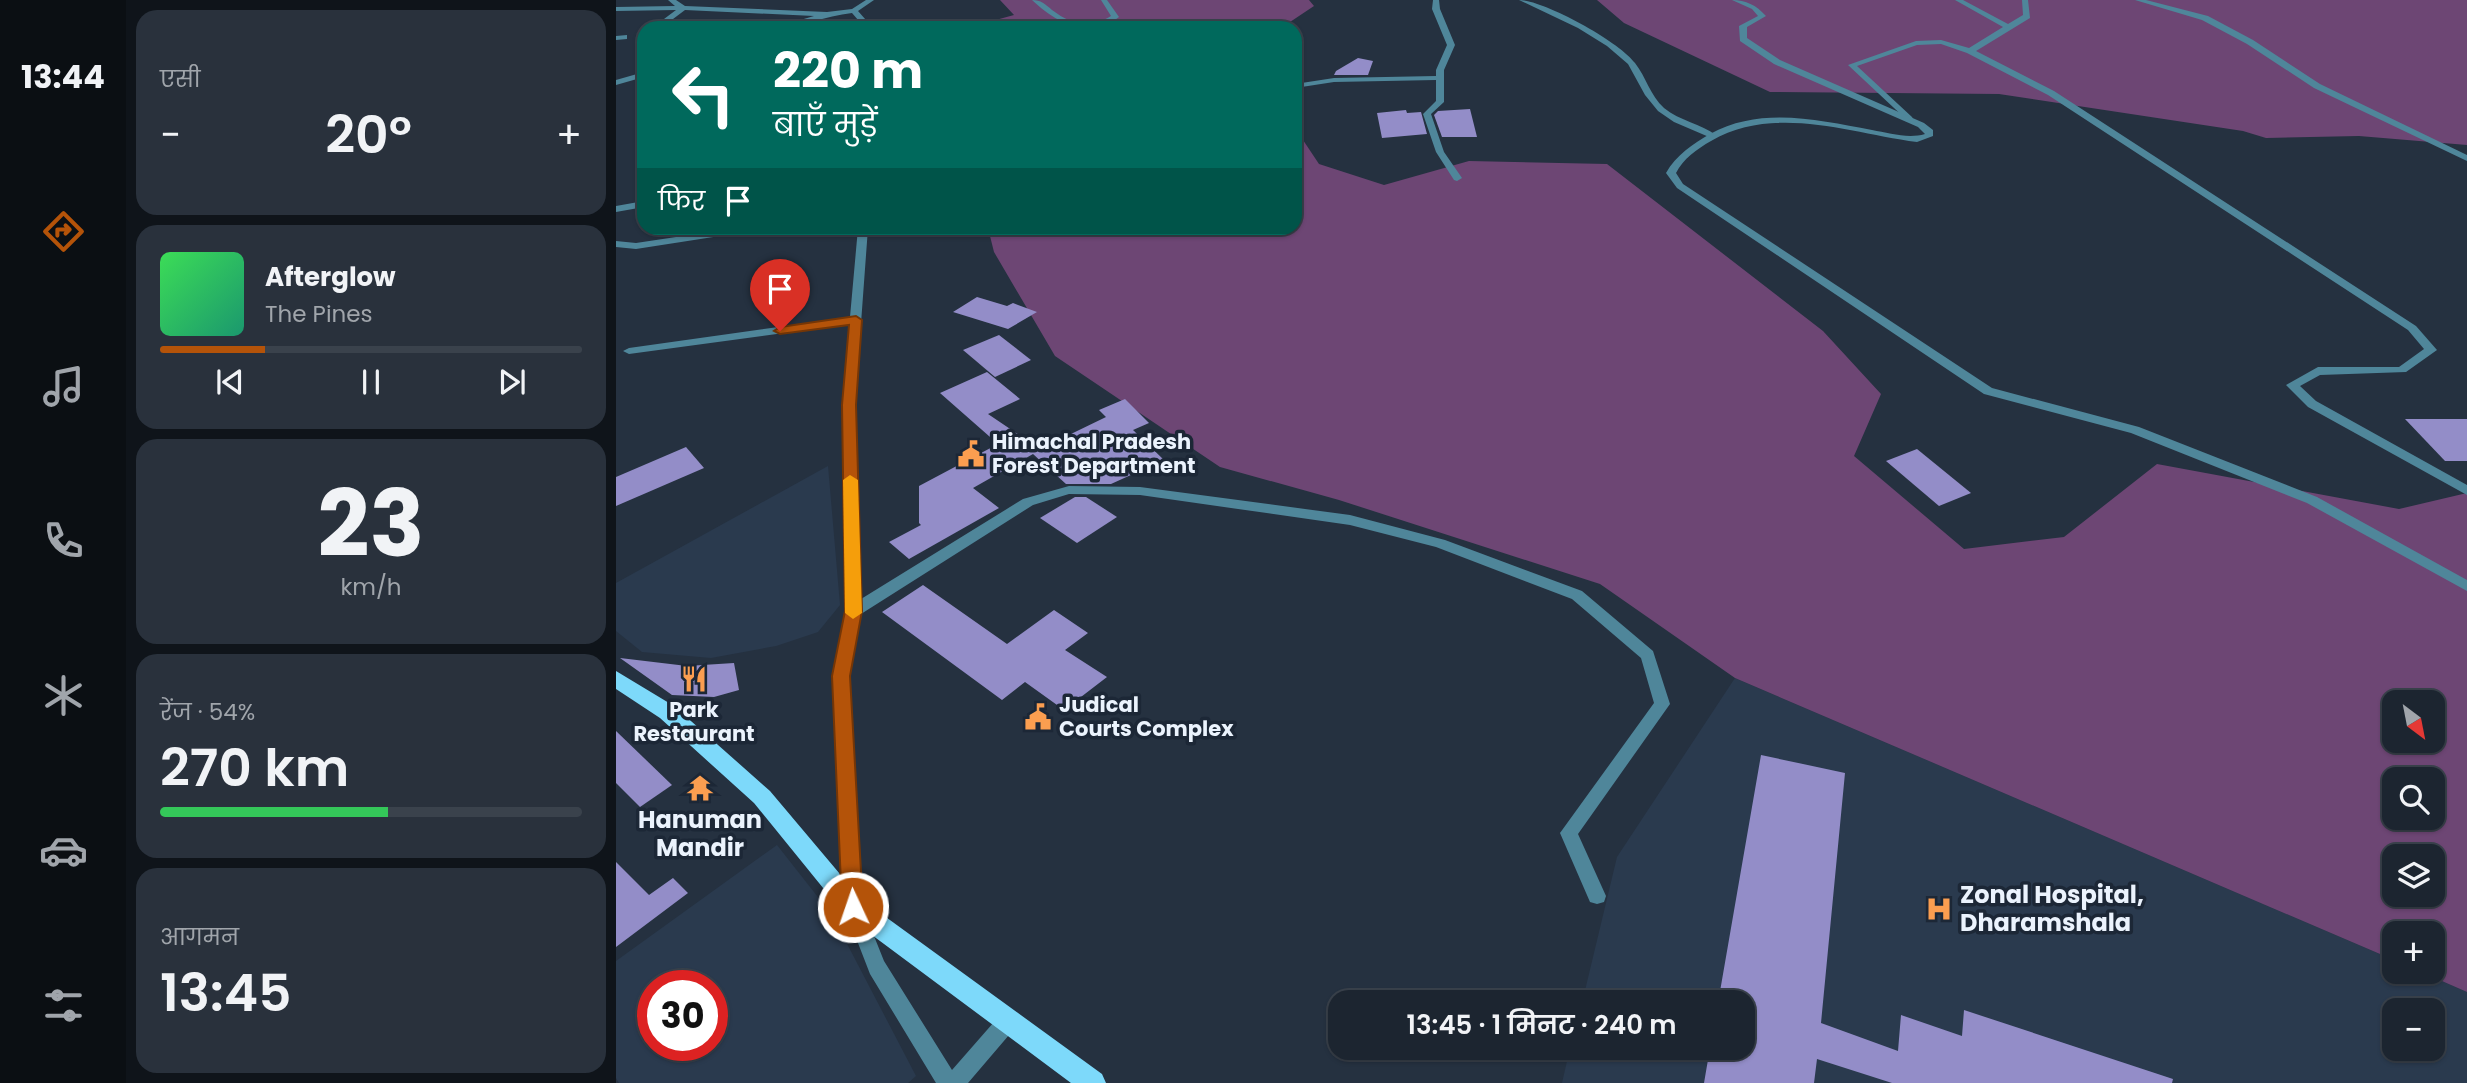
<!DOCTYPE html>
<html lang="hi">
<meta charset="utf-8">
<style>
:root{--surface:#1c2530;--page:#29313c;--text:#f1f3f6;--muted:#a0a5ab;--line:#3a424c;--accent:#b45309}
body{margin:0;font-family:Poppins,"Noto Sans Devanagari",sans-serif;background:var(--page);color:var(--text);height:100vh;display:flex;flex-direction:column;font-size:26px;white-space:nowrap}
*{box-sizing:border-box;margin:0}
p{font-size:23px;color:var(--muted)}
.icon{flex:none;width:38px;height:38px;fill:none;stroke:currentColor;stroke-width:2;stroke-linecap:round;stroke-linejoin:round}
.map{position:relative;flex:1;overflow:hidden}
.details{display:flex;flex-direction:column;gap:10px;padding:10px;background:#0f141a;width:490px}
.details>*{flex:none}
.hud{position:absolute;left:21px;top:21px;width:665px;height:214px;border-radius:21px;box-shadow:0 2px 5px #0004,0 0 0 2px var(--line);background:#00695c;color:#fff;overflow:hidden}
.needle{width:46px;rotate:148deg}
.fabs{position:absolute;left:1766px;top:690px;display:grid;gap:14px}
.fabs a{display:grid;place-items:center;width:63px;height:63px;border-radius:14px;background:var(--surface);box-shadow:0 2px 5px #0004,0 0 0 2px var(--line);font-size:35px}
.speed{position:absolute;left:21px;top:970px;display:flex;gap:14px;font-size:35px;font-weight:700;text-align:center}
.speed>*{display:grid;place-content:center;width:91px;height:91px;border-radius:50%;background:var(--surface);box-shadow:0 2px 5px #0004,0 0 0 2px var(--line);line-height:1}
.speed .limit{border:10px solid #d22;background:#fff;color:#111}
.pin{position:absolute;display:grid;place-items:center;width:60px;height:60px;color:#fff;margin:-72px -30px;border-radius:50% 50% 50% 0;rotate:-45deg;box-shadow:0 0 7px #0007}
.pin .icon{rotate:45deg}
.me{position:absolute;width:77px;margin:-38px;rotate:357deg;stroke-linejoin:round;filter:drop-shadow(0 0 5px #0008)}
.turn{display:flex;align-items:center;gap:24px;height:147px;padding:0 21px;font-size:32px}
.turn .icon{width:91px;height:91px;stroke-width:2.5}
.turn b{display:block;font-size:49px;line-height:60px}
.then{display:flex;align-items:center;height:66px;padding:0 21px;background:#0003;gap:14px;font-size:26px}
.big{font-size:52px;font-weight:600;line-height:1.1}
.details .widget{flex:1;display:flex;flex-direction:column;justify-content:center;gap:10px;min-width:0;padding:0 24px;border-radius:21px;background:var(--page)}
.details .dial{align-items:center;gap:0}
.dial b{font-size:91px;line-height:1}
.song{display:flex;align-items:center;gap:21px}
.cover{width:84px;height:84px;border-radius:10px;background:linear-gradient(135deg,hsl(130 70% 55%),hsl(160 70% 35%))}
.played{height:7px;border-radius:4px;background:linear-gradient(90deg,var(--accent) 25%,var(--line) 25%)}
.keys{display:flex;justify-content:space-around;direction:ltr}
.heat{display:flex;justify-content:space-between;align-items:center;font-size:38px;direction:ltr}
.charge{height:10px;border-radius:5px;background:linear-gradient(90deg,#34c759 54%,var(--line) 0)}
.trip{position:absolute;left:712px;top:990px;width:427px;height:70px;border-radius:21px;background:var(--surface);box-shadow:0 2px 5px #0004,0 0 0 2px var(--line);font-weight:600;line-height:70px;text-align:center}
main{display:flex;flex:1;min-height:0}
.tab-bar{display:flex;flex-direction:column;width:126px;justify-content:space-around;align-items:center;background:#0b0f13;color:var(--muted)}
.tab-bar .icon{width:49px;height:49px}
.tab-bar .current{color:var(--accent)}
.tab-bar b{font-size:32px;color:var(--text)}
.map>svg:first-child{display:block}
</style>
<main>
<nav class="tab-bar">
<b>13:44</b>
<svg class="icon current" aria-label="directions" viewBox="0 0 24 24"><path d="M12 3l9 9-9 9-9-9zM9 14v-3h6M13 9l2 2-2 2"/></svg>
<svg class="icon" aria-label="music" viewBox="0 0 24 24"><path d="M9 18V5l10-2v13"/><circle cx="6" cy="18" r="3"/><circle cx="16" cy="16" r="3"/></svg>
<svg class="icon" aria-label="phone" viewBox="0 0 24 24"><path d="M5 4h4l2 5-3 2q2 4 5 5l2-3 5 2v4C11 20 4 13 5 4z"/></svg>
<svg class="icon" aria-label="climate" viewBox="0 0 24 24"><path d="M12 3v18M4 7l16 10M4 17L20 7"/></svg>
<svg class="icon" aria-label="car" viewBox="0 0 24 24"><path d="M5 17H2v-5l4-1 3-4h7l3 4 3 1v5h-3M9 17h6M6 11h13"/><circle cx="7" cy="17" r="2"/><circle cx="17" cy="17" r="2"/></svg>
<svg class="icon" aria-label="filters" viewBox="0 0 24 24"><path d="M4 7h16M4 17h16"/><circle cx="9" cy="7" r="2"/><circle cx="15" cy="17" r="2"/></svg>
</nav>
<section class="details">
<div class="widget"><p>एसी</p>
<div class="heat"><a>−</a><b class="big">20°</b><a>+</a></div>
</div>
<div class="widget">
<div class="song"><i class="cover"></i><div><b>Afterglow</b><p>The Pines</p></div></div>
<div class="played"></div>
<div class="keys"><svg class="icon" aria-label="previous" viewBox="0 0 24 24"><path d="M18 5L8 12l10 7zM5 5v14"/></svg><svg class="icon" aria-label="pause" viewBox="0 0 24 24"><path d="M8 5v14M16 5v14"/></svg><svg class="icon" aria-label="next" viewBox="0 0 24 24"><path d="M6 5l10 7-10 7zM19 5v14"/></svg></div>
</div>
<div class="widget dial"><b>23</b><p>km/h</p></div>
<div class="widget"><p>रेंज · 54%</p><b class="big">270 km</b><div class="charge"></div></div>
<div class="widget"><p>आगमन</p><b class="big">13:45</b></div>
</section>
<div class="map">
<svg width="1851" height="1083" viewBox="0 0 1851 1083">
<rect width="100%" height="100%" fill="#253140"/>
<g fill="#2a3a4e" fill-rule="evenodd">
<path d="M212,466l12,139 -22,27 -42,14 -65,12 -69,-6 -26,-21v-48z"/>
<path d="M1119,678l659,282v11h25l48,21v91h-905l8,-35h173v-45h-161l35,-146zM1778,1010h38v38h-38z"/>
<path d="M161,845l55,70 84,161 -8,7h-289l-3,-5v-117zM37,985h59v60h-59z"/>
</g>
<g fill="#6d4674" fill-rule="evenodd">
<path d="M384,0h309l5,6 -33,22h-275l-14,-7 22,-6z"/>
<path d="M981,0h870v145l-108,-9 -93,2 -23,-7 -244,-37 -229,-2 -146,-69z"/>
<path d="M679,128l24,36 65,21 85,-24 138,3 216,167 58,63 -27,62 110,93 100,-12 93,-73 242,45 68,-16v499l-48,-21h13v-38h-38v27l-659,-282 -135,-94 -261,-84 -119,-33 -165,-111 -61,-104 -6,-24h307zM1778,702h38v38h-38zM1778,779h38v38h-38zM1778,856h38v38h-38z"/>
</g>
<g fill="#938dc8">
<path d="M742,58l15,3 -5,14h-34l2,-4z"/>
<path d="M854,109l7,28h-35l-8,-22 4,-4z"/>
<path d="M790,110l1,3 14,-1 6,22 -45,4 -5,-25z"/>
<path d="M361,297l30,9 6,-3 24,9 -29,17 -55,-17z"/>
<path d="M383,335l32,25 -36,17 -32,-27z"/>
<path d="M371,372l33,27 -32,15 52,35 66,-32 -7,-7 26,-11 24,24 -16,7 31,30 -53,24h-45l-33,-30 -60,34 26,20 -90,51 -20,-17 32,-17 -2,-2v-37l79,-42 -58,-51z"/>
<path d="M1789,419h62v42h-22z"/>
<path d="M70,447l18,21 -88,38v-29z"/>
<path d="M1301,449l54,44 -32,13 -53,-45z"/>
<path d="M459,497h11l31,20 -40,26 -37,-25z"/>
<path d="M307,585l84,59 47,-34 34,23 -23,17 42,27 -43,33 -39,-28 -23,18 -120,-88z"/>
<path d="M4,658l67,8 47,-3 5,27 -25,7 -42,-2z"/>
<path d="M0,731l56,54 -32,22 -24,-24z"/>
<path d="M1145,755l84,18 -24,250 77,28 3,-36 61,21 2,-26 209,69 -1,4h-280l-75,-24 -3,24h-110l6,-35h33v-45h-25z"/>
<path d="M0,862l33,33 24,-17 15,15 -72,54z"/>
</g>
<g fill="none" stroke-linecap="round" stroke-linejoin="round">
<g fill="#4f869a" fill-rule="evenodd">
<path d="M52,0h8l9,6 142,6 25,-3 14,-9h8l-16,11 15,17h-8l-13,-15c-26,3 -54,15 -79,15l41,-12 -129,-6 -24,18h-9l24,-18 -60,1v-4l59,-1z"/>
<path d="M817,0h6l1,9 15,36 -11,25v32l-13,12 13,38 18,26 -5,3 -3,-1 -18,-28 -13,-38 13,-13v-21l-102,2 -39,6v-4l39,-6 102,-2v-6l11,-25 -15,-36z"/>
<path d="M903,0c25,0 101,42 116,63 11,14 15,32 29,45 16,13 37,16 52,27l-7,2 -35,-15 -16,-11 -13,-16 -17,-31 -21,-18 -29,-18z"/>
<path d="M1339,0h8l45,24 15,-9 -1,-15h6l2,18 -54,33 78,40 362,235 21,24 -31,22 -86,3 -20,11 16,15 151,84v10l-159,-88 -22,-22 32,-18h81l25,-18 -16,-19 -360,-235 -81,-42 -26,-9 -24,1 -60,21 55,51 1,2 -4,3 -61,-57 68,-24 25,-1 28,8 34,-21z"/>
<path d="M1519,0h11l62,16 45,24 67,44 147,71v6l-153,-73 -67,-44 -45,-24z"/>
<path d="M290,26h37l4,2h-45z"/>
<path d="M11,35v4l-11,1v-4z"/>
<path d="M28,72v5l-28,8v-5z"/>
<path d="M28,201v6l-28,5v-6z"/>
<path d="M120,228h21l-5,3 -116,18 -20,-2v-6l20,2z"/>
<path d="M242,228h10l-13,177 6,194 162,-100 46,-13 71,1 210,28 95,25 137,51 71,60 17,53 -92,130 28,62 -2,6 -7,2 -7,-2 -30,-69 94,-130 -13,-45 -69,-59 -136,-52 -86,-22 -210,-30 -71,-1 -36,11 -172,109 -12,62 13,230 -2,6 -7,3 -7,-3 -2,-6 -11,-230 14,-65 -4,-206 7,-81 -221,30 -6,-3 6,-3 221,-31z"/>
</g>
<g fill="#4f869a" fill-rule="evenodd">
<path d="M416,0c9,0 13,4 20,10 20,15 37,19 59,6l-10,-16h6l12,17c-30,23 -63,6 -87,-17z"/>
<path d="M1116,0c14,0 24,5 34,16l-19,11v11l33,22 144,63 9,7v6l-16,6c-68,-9 -142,-38 -206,-1 -14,8 -28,18 -35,32l7,11 309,204 147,39 178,70 150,83v11l-160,-88 -176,-70 -147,-39 -307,-206 -11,-15c10,-18 27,-29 44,-39 51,-28 108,-14 162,-4 17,3 36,9 53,4l-7,-7 -144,-63 -34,-23 -1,-15 19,-10 -6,-7z"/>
<path d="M239,903l7,3 22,55 68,109 49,-56 7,-3 7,3 3,7 -3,7 -47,55h-32l-66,-109 -24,-62 2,-6z"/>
</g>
<path fill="#7dd9fa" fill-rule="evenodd" d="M0,671l58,35 96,85 91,108 241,175 4,9h-35l-226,-168 -91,-112 -94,-85 -44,-29z"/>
</g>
<path fill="#b45309" stroke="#753606" stroke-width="2" d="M240,316l6,4 -6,85 6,206 -12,65 13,231 -3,7 -7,3 -8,-3 -3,-7 -10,-231 13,-65 -3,-206 7,-80 -69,9 -6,-3 6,-4z"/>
<path fill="#f59e0b" d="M234,475l8,5 4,133 -9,6 -8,-6 -2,-133z"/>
<defs>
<g id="civic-bare" transform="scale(2.1)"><path d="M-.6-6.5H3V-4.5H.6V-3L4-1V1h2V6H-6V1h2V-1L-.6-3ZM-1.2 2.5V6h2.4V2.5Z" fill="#fb9e50" stroke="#1c2736" stroke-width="2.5" paint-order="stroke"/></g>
<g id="restaurant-bare" transform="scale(2.1)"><path d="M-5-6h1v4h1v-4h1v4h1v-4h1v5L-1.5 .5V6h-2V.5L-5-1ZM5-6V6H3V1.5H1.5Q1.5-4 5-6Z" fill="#fb9e50" stroke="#1c2736" stroke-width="2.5" paint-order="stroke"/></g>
<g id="temple-bare" transform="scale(2.1)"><path d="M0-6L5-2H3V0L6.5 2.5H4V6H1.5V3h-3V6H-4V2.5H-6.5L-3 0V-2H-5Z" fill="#fb9e50" stroke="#1c2736" stroke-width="2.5" paint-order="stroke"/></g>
<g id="hospital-bare" transform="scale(2.1)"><path d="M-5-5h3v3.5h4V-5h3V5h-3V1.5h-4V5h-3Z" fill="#fb9e50" stroke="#1c2736" stroke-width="2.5" paint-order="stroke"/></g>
</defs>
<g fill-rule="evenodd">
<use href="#civic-bare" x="355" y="454"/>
<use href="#restaurant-bare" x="78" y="679"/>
<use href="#civic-bare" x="422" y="717"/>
<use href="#temple-bare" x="84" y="788"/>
<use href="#hospital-bare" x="1323" y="909"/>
</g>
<g text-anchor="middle" stroke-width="7" stroke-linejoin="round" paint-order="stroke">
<g font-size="21" font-weight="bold" fill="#ebf3fd" stroke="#1c2736" text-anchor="start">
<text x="376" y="449">Himachal Pradesh<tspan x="376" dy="24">Forest Department</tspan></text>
<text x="443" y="712">Judical<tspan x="443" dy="24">Courts Complex</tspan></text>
<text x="78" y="717" text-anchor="middle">Park<tspan x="78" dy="24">Restaurant</tspan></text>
</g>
<g font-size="24" font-weight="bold" fill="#ebf3fd" stroke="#1c2736">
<text x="84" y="828">Hanuman<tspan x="84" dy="28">Mandir</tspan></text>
<text x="1344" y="903" text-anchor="start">Zonal Hospital,<tspan x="1344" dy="28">Dharamshala</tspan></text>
</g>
</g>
</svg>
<div class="fabs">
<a><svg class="needle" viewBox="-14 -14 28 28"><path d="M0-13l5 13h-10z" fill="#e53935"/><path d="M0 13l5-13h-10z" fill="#a0a5ab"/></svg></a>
<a><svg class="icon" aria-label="search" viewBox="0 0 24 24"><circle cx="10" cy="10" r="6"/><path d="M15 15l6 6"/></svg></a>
<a><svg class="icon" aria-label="layers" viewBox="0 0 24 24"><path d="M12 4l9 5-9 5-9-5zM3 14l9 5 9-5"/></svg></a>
<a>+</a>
<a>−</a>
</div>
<div class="speed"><div class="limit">30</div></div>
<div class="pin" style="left:164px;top:331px;background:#d93025"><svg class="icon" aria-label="arrive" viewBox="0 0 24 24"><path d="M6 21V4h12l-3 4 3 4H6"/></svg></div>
<svg class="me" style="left:237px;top:907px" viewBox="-20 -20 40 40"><circle r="17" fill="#b45309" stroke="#fff" stroke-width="3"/><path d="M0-11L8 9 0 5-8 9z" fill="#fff"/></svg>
<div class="trip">13:45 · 1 मिनट · 240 m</div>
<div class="hud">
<div class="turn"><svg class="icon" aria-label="left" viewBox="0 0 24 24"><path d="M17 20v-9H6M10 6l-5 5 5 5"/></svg><div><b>220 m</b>बाएँ मुड़ें</div></div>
<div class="then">फिर<svg class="icon" aria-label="arrive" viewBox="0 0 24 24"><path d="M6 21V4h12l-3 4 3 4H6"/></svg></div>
</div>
</div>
</main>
